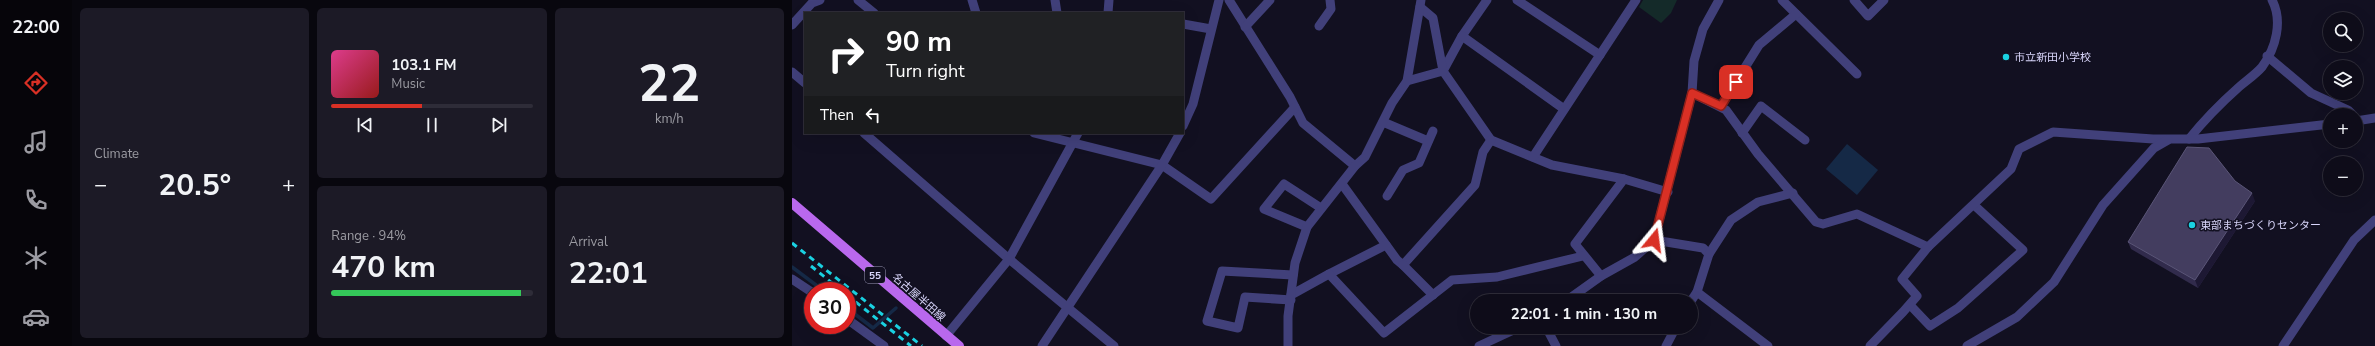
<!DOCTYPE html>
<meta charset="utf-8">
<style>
:root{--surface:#0e0c19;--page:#1c1a26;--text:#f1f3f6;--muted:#9b9ba2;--line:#2e2c38;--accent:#d93025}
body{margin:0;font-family:"Nunito Sans","Noto Sans JP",sans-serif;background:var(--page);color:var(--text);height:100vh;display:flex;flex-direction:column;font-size:15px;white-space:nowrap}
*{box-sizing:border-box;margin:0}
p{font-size:13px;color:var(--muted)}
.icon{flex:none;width:22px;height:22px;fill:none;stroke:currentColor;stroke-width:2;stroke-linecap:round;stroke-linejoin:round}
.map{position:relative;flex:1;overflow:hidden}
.drawer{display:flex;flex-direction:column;gap:8px;padding:8px;background:#08070e;width:720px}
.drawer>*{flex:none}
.guide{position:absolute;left:12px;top:12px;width:380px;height:122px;border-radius:0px;box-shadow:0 4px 16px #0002,0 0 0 1px var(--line);background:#202124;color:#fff;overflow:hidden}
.fabs{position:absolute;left:1531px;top:12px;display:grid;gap:8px}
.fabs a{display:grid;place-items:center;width:40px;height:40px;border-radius:50%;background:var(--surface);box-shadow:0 4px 16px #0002,0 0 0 1px var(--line);font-size:20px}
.speed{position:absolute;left:12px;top:282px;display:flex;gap:8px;font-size:20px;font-weight:700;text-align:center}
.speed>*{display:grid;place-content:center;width:52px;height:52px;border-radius:50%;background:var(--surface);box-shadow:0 4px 16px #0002,0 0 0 1px var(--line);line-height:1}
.speed .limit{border:6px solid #d22;background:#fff;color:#111}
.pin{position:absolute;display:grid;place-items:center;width:34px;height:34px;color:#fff;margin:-17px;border-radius:8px;box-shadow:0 2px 6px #0006}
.me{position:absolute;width:44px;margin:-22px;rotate:16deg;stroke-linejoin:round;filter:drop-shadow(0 0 3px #0008)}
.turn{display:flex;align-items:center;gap:14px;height:84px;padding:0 16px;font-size:18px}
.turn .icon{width:52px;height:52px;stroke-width:2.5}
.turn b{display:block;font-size:28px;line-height:34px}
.then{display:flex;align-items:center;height:38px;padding:0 16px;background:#0003;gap:8px;font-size:15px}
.big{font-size:30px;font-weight:700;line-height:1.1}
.drawer .card{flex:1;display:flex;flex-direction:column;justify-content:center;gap:6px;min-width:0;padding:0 14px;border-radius:6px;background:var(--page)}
.drawer .dial{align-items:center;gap:0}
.dial b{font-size:52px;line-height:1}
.song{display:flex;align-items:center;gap:12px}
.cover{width:48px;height:48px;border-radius:6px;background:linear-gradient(135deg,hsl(330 70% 55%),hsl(0 70% 35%))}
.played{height:4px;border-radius:2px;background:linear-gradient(90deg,var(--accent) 45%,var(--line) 45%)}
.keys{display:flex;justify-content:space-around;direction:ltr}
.heat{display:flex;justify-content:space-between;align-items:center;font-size:22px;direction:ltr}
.charge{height:6px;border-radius:3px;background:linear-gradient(90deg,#34c759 94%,var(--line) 0)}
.drawer .tiles{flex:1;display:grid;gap:8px;grid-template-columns:repeat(3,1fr)}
.card:first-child{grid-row:span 2}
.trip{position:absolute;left:678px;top:294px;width:228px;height:40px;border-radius:20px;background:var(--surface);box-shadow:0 4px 16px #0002,0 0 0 1px var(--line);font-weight:700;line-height:40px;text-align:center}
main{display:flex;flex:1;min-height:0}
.menu{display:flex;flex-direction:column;width:72px;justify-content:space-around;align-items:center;background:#06050a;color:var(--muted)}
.menu .icon{width:28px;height:28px}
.menu .on{color:var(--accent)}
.menu b{font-size:18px;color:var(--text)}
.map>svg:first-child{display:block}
</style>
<main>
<nav class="menu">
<b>22:00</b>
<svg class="icon on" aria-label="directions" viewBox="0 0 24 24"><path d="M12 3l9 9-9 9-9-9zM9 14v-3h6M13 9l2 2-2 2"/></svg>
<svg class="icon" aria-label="music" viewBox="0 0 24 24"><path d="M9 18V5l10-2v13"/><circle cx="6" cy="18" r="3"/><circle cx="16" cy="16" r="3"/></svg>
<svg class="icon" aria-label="phone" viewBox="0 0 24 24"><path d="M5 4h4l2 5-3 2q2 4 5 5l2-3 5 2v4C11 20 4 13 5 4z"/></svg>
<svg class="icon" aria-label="climate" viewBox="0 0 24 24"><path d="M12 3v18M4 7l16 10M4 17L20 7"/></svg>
<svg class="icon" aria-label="car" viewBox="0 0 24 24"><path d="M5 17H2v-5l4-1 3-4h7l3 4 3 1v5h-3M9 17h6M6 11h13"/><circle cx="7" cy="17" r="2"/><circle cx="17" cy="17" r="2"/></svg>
</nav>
<section class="drawer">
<div class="tiles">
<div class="card"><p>Climate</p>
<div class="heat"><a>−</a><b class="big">20.5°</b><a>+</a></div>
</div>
<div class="card">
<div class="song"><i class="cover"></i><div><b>103.1 FM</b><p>Music</p></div></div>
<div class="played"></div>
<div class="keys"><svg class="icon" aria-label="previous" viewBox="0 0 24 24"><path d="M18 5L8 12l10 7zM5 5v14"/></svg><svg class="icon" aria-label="pause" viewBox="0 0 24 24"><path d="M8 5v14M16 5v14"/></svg><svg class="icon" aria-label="next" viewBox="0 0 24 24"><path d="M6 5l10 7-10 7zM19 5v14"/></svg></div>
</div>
<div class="card dial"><b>22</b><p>km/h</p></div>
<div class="card"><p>Range · 94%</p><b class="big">470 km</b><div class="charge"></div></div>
<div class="card"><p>Arrival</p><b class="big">22:01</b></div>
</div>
</section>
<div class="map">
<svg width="1583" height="346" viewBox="0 0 1583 346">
<rect width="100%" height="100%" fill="#121021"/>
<path fill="#142a29" d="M851,0h34l-6,13 -10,10 -22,-16z"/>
<path fill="#152946" d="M1055,144l31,26 -21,25 -31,-26z"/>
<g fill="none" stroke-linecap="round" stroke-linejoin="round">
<g stroke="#152946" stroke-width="3.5">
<path d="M0,267l32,24"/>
<path d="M55,308l26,20 23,-20"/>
</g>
<g stroke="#41407a" stroke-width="9">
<path d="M66,0l16,13"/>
<path d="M180,0l4,13"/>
<path d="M263,0l2,13"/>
<path d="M437,0l61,97 13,26 52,43"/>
<path d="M695,0l-25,36 -19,35 48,69 61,25 72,14 44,13"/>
<path d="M725,0l83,55"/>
<path d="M990,0l75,74"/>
<path d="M1062,0l14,16 16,-16"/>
<path d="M316,13l1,-13"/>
<path d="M391,24l28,5"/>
<path d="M0,25l20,-22 8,-3"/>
<path d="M527,26l12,-17 -1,-9"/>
<path d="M453,27l25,-27"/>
<path d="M670,36l102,73"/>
<path d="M1475,56l44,37 37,17 5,5"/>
<path d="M0,72l13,11"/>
<path d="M615,81l36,-10 -10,-53 -13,-11"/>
<path d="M900,93l34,17 32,44 58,68 7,2 34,-10 71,33"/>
<path d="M929,106l38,-61 37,-31"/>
<path d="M1564,121l19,-3"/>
<path d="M591,122l45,19"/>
<path d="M391,126l10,-22 26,-104"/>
<path d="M72,133l145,126 105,87"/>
<path d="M242,133l128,32 49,34 84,-92"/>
<path d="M950,133l19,-27 44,34"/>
<path d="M1397,139c15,-19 32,-36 50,-52 7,-6 17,-13 23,-20 14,-19 21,-46 10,-67"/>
<path d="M741,157l103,-157"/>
<path d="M550,184l55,76 6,5 72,-80 8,-33 8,-12"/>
<path d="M595,196l16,-26 16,-7 14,-32"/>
<path d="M515,227l-43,-18 20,-25 37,24"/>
<path d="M862,240l49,8 6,6 -12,38 -6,9"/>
<path d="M917,254l22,-34 27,-18 35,-9"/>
<path d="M611,265l30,30"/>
<path d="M537,274l57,-29"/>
<path d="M809,276l-26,-32 49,-65"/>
<path d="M0,279l21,14"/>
<path d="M905,292l71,54"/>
<path d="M499,295l38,-21 55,59 68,-53 45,-3 86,-21"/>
<path d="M499,300l-46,-3 -7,31 -31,-7 15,-50 71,4"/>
<path d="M774,301l35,-25 34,-19 19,-17 38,-147 2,-32 9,-32 16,-29"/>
<path d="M1118,305l20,21 28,-18 65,-58 -49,-45"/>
<path d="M55,319l37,27"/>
<path d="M754,327l10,19"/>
<path d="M154,336l63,-77 69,-126"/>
<path d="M250,346l120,-181 18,-32"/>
<path d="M496,346v-30l7,-53 12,-36 48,-61 10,-9 27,-54 15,-22 14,-81"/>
<path d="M687,346l41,-19"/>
<path d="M874,346l10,-19"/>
<path d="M1078,346l33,-34 14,-16 -15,-17 26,-32 83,-78 8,-20 34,-17 100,7h45l132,-15"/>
<path d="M1175,346l50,-29 37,-35 49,-77 51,-57 14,-8"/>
<path d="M1491,346l71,-106 21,-20"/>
</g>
<path stroke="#b968ed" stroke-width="10" d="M0,203l167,143"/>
<g stroke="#1ad1e1" stroke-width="3" stroke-dasharray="6 5" stroke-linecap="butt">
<path d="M0,243l130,103"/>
<path d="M19,266l31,25"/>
<path d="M55,295l64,51"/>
</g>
</g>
<path fill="#312b4c" d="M1463,201l-57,87 -67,-39 -3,-7z"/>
<path fill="#1d1833" d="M1460,193l3,8 -57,87 -3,-8z"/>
<path fill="#433d5f" stroke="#5a5577" d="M1395,147l22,1 26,33 17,12 -57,87 -67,-38z"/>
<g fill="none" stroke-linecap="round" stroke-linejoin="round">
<g stroke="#8d1f18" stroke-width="10">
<path id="route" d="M862,240l38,-147 29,13 15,-24"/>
</g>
<use href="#route" stroke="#d93025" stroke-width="7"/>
</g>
<g fill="#1ad1e1" stroke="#121021" stroke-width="1.5">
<circle cx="1214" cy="57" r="4"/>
<circle cx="1400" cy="225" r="4"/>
</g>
<g text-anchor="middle" stroke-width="3" stroke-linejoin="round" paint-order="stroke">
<rect fill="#121021" stroke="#9d9ab9" stroke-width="1" x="73" y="267" width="20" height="16" rx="3"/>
<g font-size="10" font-weight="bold" fill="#d8d5fa">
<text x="83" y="279">55</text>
</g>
<g font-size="11" fill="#d8d5fa" stroke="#121021" text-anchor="start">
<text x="1222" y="61">市立新田小学校</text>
<text x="1408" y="229">東部まちづくりセンター</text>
</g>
<g font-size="11" fill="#d8d5fa" stroke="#121021">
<text transform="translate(127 297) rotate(41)" y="4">名古屋半田線</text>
</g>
</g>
</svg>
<div class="fabs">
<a><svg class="icon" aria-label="search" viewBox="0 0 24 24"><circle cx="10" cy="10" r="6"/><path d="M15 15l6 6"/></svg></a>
<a><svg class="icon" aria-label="layers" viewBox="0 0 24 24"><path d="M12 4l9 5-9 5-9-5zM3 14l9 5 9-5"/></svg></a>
<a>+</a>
<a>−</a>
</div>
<div class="speed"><div class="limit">30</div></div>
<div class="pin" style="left:944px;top:82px;background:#d93025"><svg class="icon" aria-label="arrive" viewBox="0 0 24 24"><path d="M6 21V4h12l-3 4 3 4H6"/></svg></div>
<svg class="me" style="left:862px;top:240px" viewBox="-20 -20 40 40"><path d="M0-17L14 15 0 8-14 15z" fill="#d93025" stroke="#fff" stroke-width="4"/></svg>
<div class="trip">22:01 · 1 min · 130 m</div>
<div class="guide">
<div class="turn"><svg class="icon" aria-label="right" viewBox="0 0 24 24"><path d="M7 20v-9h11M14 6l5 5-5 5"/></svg><div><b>90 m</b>Turn right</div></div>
<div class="then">Then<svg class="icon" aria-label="left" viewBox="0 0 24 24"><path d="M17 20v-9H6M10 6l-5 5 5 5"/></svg></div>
</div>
</div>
</main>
